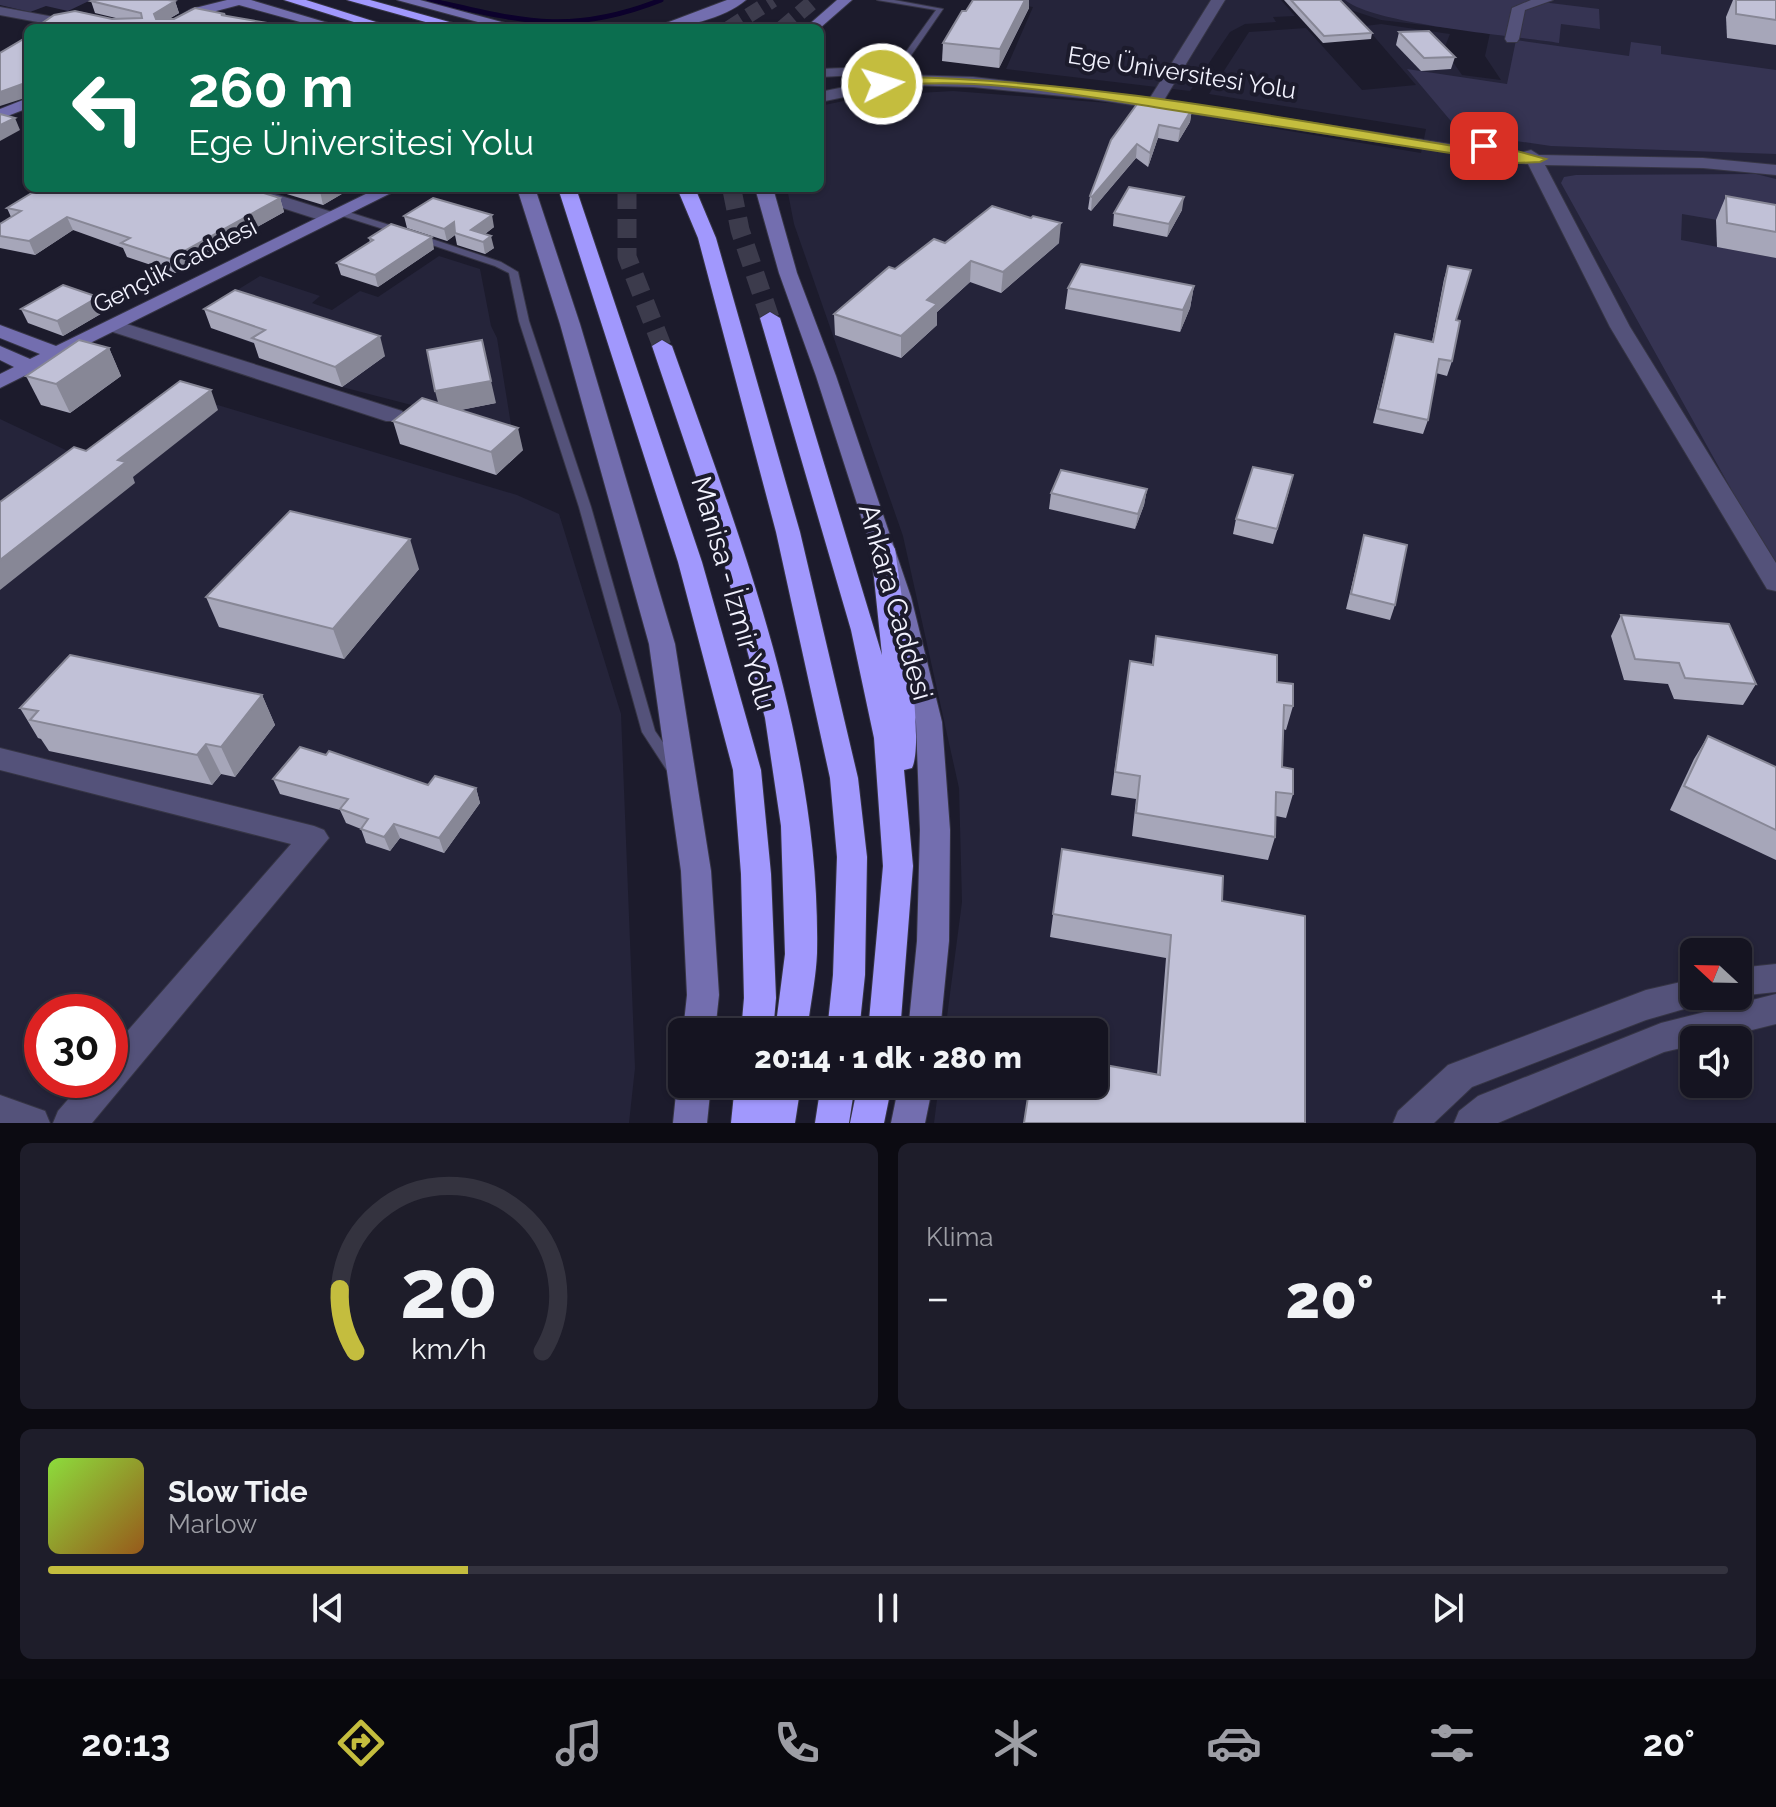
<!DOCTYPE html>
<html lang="tr">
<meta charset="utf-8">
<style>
:root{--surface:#151421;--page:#1e1d2a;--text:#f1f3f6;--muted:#9d9ea5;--line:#34333f;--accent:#c4bd3e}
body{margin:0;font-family:Raleway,sans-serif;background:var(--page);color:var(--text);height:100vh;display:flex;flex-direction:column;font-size:30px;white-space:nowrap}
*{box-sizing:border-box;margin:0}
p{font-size:26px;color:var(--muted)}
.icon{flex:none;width:44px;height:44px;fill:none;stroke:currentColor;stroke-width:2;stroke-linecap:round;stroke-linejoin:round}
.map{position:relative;height:1123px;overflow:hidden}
.details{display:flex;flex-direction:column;gap:20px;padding:20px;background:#0c0b12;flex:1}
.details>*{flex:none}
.banner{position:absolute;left:24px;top:24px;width:800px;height:168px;border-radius:12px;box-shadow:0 2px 6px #0004,0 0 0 2px var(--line);background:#0b6e4f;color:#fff;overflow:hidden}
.needle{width:52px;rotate:292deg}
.fabs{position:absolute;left:1680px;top:938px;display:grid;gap:16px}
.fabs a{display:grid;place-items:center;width:72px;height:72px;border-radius:12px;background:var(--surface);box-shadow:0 2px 6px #0004,0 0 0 2px var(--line);font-size:40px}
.speed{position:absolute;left:24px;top:994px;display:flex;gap:16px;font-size:40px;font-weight:700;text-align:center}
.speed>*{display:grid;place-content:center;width:104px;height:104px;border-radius:50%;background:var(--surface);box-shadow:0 2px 6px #0004,0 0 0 2px var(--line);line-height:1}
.speed .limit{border:12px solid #d22;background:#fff;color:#111}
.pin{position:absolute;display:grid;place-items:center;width:68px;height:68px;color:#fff;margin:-34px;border-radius:16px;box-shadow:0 4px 12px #0006}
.me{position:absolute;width:88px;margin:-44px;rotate:85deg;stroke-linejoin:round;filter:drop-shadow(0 0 6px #0008)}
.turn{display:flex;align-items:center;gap:28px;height:168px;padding:0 32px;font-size:36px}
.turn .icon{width:104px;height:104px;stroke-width:2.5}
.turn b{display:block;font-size:56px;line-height:68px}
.big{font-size:60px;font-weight:800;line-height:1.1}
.details .card{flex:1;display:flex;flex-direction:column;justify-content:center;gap:12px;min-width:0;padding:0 28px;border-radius:12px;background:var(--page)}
.details .dial{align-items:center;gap:0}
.dial svg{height:208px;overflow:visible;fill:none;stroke:var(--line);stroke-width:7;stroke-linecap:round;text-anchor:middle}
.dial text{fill:var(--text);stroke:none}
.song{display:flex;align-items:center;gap:24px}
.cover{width:96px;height:96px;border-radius:12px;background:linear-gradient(135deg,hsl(90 70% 55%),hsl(30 70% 35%))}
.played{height:8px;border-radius:4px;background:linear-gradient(90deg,var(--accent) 25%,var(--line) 25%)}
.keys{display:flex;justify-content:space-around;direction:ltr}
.heat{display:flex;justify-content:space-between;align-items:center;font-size:44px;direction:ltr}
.details .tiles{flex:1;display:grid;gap:20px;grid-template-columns:1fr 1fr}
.card:last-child{grid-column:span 2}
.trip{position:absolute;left:668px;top:1018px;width:440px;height:80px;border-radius:12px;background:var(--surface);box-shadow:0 2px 6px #0004,0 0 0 2px var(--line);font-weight:800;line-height:80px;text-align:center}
.dock{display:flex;height:128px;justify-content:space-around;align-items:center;background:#08080d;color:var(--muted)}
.dock .icon{width:56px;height:56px}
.dock .on{color:var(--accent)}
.dock b{font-size:36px;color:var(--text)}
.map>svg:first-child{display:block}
</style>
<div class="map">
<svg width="1776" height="1123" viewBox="0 0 1776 1123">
<rect width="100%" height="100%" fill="#1c1b2c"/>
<g fill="#25243a" fill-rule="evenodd">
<path d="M986,0h295l14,16 -22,1 3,5 -31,2 -15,8 -40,59 -184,-22 27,-62z"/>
<path d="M1338,0h438v1123h-842l5,-39h155v-52h-149l17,-130 -3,-114 -56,-252 -109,-312 -7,-36h33v-82l47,-10 86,-5 181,14 287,48 5,-24 -217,-35 40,-62 57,-4 56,62 54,-5 -51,-59 16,-2 69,10 -6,15 18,26 39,5 -16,-24 5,-23 -109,-13 -33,-11zM1694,952h44v44h-44zM1694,1040h44v44h-44z"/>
<path d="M439,256l41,13 11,57 6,12 15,93 -170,-44 -71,-37 -60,-22 10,-28 39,-24 60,20 -8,7 20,7 28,-19 18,6z"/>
<path d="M181,394l336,101 42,19 62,200 14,354 -6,55h-629v-704l91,43zM42,1012h68v68h-68z"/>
</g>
<g fill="#363453">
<path d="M0,0h91l-23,11 -22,-5 -16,6 -30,-7z"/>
<path d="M1345,0h199l-2,2 57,7 1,20 -39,-5 -2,19c-44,-7 -186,-19 -214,-43z"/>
<path d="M1516,40l113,16 2,-14 30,4v8l115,16v84l-225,-8 -90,-13 -54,-64 100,15z"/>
<path d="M1756,174l20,5v51l-94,-16 -1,26 95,18v312l-215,-387 3,-6 12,-2z"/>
</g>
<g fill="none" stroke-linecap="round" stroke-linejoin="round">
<path stroke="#0c012c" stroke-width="5" d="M429,0c92,21 141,36 232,0"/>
<g stroke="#3c3b4c" stroke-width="15" stroke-dasharray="15 8" stroke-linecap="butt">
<path d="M729,28l44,-28"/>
<path d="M782,28l33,-28"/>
<path d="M627,188v4"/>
<path d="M732,188l1,4"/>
</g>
<g stroke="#3c3b4c" stroke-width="19" stroke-dasharray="19 10" stroke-linecap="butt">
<path d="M627,190v67l35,89"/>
<path d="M732,190l8,40 30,88"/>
</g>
<g stroke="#363545" stroke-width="2">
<g id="lane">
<path d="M877,0h17l49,9 -42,61 6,10 -1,2h-6l-7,-12 43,-60z"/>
<path d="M339,209l63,20 1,2 -1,2h-6l-60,-19v-4z"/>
<path d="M420,235l81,27 17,10 11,49 62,186 64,224 23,33 2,4 -2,4 -5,1 -5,-1 -26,-40 -63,-225 -60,-186 -10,-48 -14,-7 -78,-26v-4z"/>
</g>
</g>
<g stroke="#363545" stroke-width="2">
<g id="street">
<path d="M1211,0h14l-61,100 351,54 16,-4 8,5 164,3 73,7v10l-73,-7 -158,-3 85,162 146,236v28l-9,-2 -157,-262 -82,-163 -436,-65 -119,-12 -70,-2 -83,17v-10l83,-17 70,2 177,21z"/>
<path d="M1531,0h22l-28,10 -6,29 -2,3h-10l-2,-3 7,-31z"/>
<path d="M0,7l54,10 25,-5 65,16h-27l-38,-8 -25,5 -54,-10z"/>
<path d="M892,66l5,1v6l-77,4v-8z"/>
<path d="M230,188h26l79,25 3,4 -9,5 -6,-1 -90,-29z"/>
<path d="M114,320l288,91 3,5 -3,5h-16l-279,-91 -3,-4 3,-4z"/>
<path d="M0,748l314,78 10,4 5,8 -237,285h-39l5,-12 27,-31h25v-29l181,-207 -291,-74z"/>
<path d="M1776,964v28l-38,4v-28z"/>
<path d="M1694,979v17h15l-4,7 -59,17 -174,67 -38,36h-41l5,-12 50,-46 198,-75z"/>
<path d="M1776,994v30l-64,16h-18v5l-30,7 -166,71h-44l5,-12 19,-15 183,-73z"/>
<path d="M0,1095l45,16 5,12h-50z"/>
</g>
</g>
<g stroke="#363545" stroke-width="2">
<g id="secondary">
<path d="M227,0h24l94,28h-23l-83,-23 -38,10 -24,13h-17l31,-19z"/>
<path d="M397,0h23l104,28h-24z"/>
<path d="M727,0h19c-23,19 -63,28 -93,28z"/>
<path d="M837,0h15l-32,28h-15z"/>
<path d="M28,98v10l-28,11v-10z"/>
<path d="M378,188h23l-401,200v-14l14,-7 -14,-7v-14l30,13 10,-5 -40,-16v-13l56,21z"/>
<path d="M517,188h18l45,136 95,320 36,227 8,124 -4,37h-32l4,-37 -6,-124 -32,-227 -89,-320z"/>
<path d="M755,188h18l24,85 39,103 75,221 31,125 8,108 -1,111 -9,91h-32l9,-91 3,-111 -4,-108 -29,-125 -71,-221 -37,-103z"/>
<path d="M682,1073v11h29l-4,39h-34l4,-39z"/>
<path d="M899,1084h34l-8,39h-34z"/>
</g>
</g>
<g stroke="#363545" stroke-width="2">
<g id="highway">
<path d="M284,0h22l89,28h-22z"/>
<path d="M347,0h23l101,28h-24z"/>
<path d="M558,188h18l126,374 59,208 10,104 5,124 -3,34h-32l3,-34 -3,-124 -8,-104 -55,-208z"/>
<path d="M677,188h18l21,50 84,294 58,246 9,79 -2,118 -6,57h-32l6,-57 4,-118 -7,-79 -54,-246 -78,-294z"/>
<path d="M770,312l10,6 102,337 -11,-106 4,-6h16l4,6c5,39 31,191 17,219l-8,2 9,96 -13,166h-32l15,-166 -9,-128 -23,-108 -91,-312z"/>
<path d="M662,340l10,6c69,194 149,398 145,607 -1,26 -7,53 -10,79h-32l10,-78 -4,-128 -16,-108 -46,-174 -67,-198z"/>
<path d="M735,1084h66l-6,39h-64z"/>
<path d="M821,1084h34l-6,39h-34z"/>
<path d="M858,1084h34l-8,39h-34z"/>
</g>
</g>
<use href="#lane" fill="#54527a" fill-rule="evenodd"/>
<use href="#street" fill="#54527a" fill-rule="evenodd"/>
<use href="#secondary" fill="#736eaf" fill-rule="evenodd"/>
<use href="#highway" fill="#a198fd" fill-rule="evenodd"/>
</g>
<g fill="#a6a6b9">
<path d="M1284,0h56l32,33 -1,6 -48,4z"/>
<path d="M1733,0h43v45l-49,-7 -1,-21z"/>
<path d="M91,1h84l4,12 -10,6 56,-5 1,2 71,12 -185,-9h8l-25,-6z"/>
<path d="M1029,8l-30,60 -57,-7 1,-18 23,-32z"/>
<path d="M1399,32l56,25 -4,12 -30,2 -25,-26z"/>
<path d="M1192,109l-2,13 -12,20 -20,-4 -10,29 -12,-9 -45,53 -3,-2 2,-13 21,-56z"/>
<path d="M267,188h85l-29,17z"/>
<path d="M1726,196l50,9v53l-59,-11 -1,-27z"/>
<path d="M280,198l4,14 -109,61 -48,-16 -4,-9 -50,-18 -38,25 -35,-7v-24l11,-7 -4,-9z"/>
<path d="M1182,210l-15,27 -54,-11 1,-13z"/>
<path d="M404,216l90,11 -9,7 9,14 -9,6 -28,-9 -2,-10 -8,6 -40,-13z"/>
<path d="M369,238l65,11 -56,38 -37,-12 -4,-12 33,-21z"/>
<path d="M1059,243l-58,50 -31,-11 -33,30v13l-36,33 -66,-23 -1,-21 61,-45z"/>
<path d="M1448,266l8,54 -4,41 -5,15 -11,-3 -8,47 -5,14 -50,-11 22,-89 37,8 12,-63z"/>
<path d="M1194,286l-4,22 -10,24 -115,-23 3,-21z"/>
<path d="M98,297l6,15 -41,24 -35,-13 -7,-14z"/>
<path d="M204,309l181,47 -43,31 -83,-29 -5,-15 -43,-15z"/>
<path d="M109,348l12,28 -51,37 -29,-8 -15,-29z"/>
<path d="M438,403h58l-36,7 63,40 -27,25 -96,-31 -7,-23z"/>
<path d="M1147,489l-3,16 -9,24 -86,-20 2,-16z"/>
<path d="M1289,491l-16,53 -40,-10 3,-15z"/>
<path d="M1364,535l31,70 -5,15 -44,-11z"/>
<path d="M419,569l-75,90 -125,-32 -13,-30z"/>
<path d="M1621,615l135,69 -13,21 -69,-6 -6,-15 -44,-4 -13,-44z"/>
<path d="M1156,636l121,46 16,24 -7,24 -3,-1 -1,38 11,27 -7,24 -10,-2 -1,21 -7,23 -136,-24 4,-37 -25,-4 19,-134 22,3z"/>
<path d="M262,695l13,30 -40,52 -14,-3 -9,11 -163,-34 -8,-12 -3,-1 -18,-30z"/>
<path d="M1708,736l68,31v93l-106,-50 24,-51z"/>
<path d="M273,779l155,6 48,3 4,15 -36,50 -44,-15 -10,13 -24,-8 -5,-14 -15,-6 -6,-13 -60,-16z"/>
<path d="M1062,849l160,52 83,222 -148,-48 9,-117 -116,-21z"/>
</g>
<g fill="#878796">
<path d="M1025,0h4v8l-30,60 1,-19z"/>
<path d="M175,1l4,12 -21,12 -4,-11z"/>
<path d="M28,82v15l-28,9v-14z"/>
<path d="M1192,109l-2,13 -12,20 2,-13z"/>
<path d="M15,118l5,12 -20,11v-16z"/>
<path d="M1159,125l-1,13 -10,29 2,-14z"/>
<path d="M1137,144l-1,14 -45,53 1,-14z"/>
<path d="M325,188h27l-29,17 -3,-14z"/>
<path d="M1184,197l-2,13 -15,27 2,-13z"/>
<path d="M280,198l4,14 -109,61 -5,-14z"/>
<path d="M492,215l2,12 -17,13 -6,-10z"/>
<path d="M67,217l6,13 -38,25 -6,-14z"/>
<path d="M454,222l1,13 -8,6 -3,-12z"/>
<path d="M1061,223l-2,20 -58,50 2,-21z"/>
<path d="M491,236l3,12 -9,6 -2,-12z"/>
<path d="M432,237l2,12 -56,38 -3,-12z"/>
<path d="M971,261l-1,21 -33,30v13l-36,33v-22l26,-36z"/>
<path d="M1194,286l-4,22 -10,24 3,-22z"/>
<path d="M98,297l6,15 -41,24 -6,-15z"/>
<path d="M380,336l5,20 -43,31 -7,-20z"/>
<path d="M109,348l12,28 -51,37 -14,-29z"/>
<path d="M491,381l5,22 -55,11 -6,-23z"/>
<path d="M211,390l7,20 -85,67 2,6 -135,107v-30l118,-100z"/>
<path d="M518,428l5,22 -27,25 -5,-23z"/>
<path d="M1147,489l-3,16 -9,24 3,-15z"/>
<path d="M410,539l9,30 -75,90 -11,-30z"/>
<path d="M262,695l13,30 -40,52 -14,-30z"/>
<path d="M206,744l15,30 -9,11 -15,-30z"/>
<path d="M476,788l4,15 -36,50 -5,-15z"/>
<path d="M394,824l6,14 -10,13 -6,-14z"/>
</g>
<g fill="#c1c1d7" stroke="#878796" stroke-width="2">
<path d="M94,0h74l7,1 -21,13 2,5h18l21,-11 30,6 -4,1 76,13h-262l19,-13 21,-4 37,8 30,-1 -1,-5 -50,-12z"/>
<path d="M973,0h52l-25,49 -57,-6 19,-32h4z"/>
<path d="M1291,0h49l32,33 -48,3z"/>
<path d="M1736,0h40v20l-40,-6z"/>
<path d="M1429,31l26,26 -31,1 -25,-26z"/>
<path d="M28,33v49l-28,10v-39l25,-15z"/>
<path d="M1140,100l52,9 -12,20 -21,-4 -9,28 -13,-9 -45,53 -2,-1 21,-56z"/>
<path d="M0,114l15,4 -15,7z"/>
<path d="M1129,187l55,10 -15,27 -55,-11z"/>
<path d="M40,188h208l32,10 -110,61 -49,-16 9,-5 -63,-21 -38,24 -29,-5v-12l21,-13 -14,-3z"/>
<path d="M308,188h17l-5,3z"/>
<path d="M1726,196l50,9v27l-49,-9z"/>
<path d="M433,198l59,17 -21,15 20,6 -8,6 -28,-9 -1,-11 -10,7 -40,-13z"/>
<path d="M992,206l39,12 2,-2 28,7 -58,49 -32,-11 -44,39 10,4 -36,32 -67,-22 55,-47 6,2 39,-30 11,4z"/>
<path d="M391,224l41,13 -57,38 -38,-12 36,-23 -4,-2z"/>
<path d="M1081,264l113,22 -11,24 -115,-22z"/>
<path d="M1448,266l23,4 -15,50 4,1 -8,40 -13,-2 -11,61 -50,-11 17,-75 38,8z"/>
<path d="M63,285l35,12 -41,24 -36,-12z"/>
<path d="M235,290l145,46 -45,31 -83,-29 13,-8 -61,-21z"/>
<path d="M79,340l30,8 -53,36 -30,-8z"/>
<path d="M482,340l9,41 -56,10 -8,-41z"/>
<path d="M180,381l31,9 -93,70 8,2 -126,98v-58l74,-55 12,4z"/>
<path d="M422,398l96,30 -27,24 -98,-31z"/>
<path d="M1253,467l40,8 -16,54 -41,-10z"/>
<path d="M1061,470l86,19 -9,25 -87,-21z"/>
<path d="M290,511l120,28 -77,90 -127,-32z"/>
<path d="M1364,535l43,10 -12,60 -44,-11z"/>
<path d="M1621,615l108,9 27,60 -71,-6 -6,-15 -44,-4z"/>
<path d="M1156,636l121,19v27l16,2v22l-9,-1 -2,62 11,2v25l-17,-2 -1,45 -139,-24 4,-37 -25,-4 15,-111 23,4z"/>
<path d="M70,655l192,40 -41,52 -15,-3 -9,11 -167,-35 8,-9 -18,-3z"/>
<path d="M1708,736l68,31v63l-92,-44z"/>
<path d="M300,747l26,8 3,-4 99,34 7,-9 41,12 -37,50 -45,-14 -10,13 -23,-8 7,-10 -28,-10 8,-10 -75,-20z"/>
<path d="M1062,849l161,27 -1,25 83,15v207h-281l6,-39h64v-21l66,12 11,-140 -118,-21z"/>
</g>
<path fill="#c4bd3e" stroke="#7f7b28" stroke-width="2" d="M903,77c202,4 402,46 601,77l-24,-6 -2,-2 6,-4 62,17 -6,3 -25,1c-116,-18 -233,-36 -349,-54 -82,-13 -204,-36 -284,-21l-6,-4z"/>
<g text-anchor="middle" stroke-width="8" stroke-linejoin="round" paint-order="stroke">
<g font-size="24" fill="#f2f2fe" stroke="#1c1b2c">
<text transform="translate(1182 73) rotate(9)" y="8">Ege Üniversitesi Yolu</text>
<text transform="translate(175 266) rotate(-27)" y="8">Gençlik Caddesi</text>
</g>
<g font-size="28" fill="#f2f2fe" stroke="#1c1b2c">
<text transform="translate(734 593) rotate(74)" y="10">Manisa - İzmir Yolu</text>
<text transform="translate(896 602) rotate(74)" y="10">Ankara Caddesi</text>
</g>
</g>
</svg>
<div class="fabs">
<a><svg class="needle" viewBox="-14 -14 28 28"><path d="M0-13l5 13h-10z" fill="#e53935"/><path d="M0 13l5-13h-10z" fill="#9d9ea5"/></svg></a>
<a><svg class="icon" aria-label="sound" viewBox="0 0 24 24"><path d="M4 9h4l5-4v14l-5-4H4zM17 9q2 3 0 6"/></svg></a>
</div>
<div class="speed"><div class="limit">30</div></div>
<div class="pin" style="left:1484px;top:146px;background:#d93025"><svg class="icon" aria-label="arrive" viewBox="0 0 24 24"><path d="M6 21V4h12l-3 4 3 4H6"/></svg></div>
<svg class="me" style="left:882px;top:84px" viewBox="-20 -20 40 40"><circle r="17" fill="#c4bd3e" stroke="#fff" stroke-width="3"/><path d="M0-11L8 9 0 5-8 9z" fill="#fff"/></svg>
<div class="trip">20:14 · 1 dk · 280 m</div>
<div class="banner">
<div class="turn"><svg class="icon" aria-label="left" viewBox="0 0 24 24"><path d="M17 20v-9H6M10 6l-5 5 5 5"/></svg><div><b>260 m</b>Ege Üniversitesi Yolu</div></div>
</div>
</div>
<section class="details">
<div class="tiles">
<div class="card dial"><svg viewBox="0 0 100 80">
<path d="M14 69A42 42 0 1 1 86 69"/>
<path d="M14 69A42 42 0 0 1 8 45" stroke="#c4bd3e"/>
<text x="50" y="56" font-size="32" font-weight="700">20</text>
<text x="50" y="72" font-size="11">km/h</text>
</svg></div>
<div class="card"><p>Klima</p>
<div class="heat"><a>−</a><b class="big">20°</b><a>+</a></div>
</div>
<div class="card">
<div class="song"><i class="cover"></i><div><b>Slow Tide</b><p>Marlow</p></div></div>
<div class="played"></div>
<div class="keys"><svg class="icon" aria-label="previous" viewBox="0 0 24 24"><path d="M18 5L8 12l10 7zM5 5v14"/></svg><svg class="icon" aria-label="pause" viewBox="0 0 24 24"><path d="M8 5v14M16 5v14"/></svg><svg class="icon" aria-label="next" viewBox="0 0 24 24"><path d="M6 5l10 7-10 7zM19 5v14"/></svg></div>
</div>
</div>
</section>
<nav class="dock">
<b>20:13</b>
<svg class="icon on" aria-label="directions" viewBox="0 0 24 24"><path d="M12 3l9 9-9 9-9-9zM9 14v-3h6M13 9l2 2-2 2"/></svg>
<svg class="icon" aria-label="music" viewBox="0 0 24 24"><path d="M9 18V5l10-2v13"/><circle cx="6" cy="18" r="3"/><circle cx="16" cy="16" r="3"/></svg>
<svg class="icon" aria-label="phone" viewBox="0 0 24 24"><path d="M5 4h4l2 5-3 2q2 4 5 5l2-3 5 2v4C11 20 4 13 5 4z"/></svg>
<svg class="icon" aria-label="climate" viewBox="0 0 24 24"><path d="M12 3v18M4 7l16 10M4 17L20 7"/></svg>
<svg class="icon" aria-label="car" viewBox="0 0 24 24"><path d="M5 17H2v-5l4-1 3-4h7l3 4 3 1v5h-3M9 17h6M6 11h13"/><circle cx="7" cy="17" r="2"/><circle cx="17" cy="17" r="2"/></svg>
<svg class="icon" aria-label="filters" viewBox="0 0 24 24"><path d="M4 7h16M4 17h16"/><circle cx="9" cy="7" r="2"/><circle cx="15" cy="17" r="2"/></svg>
<b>20°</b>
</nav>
